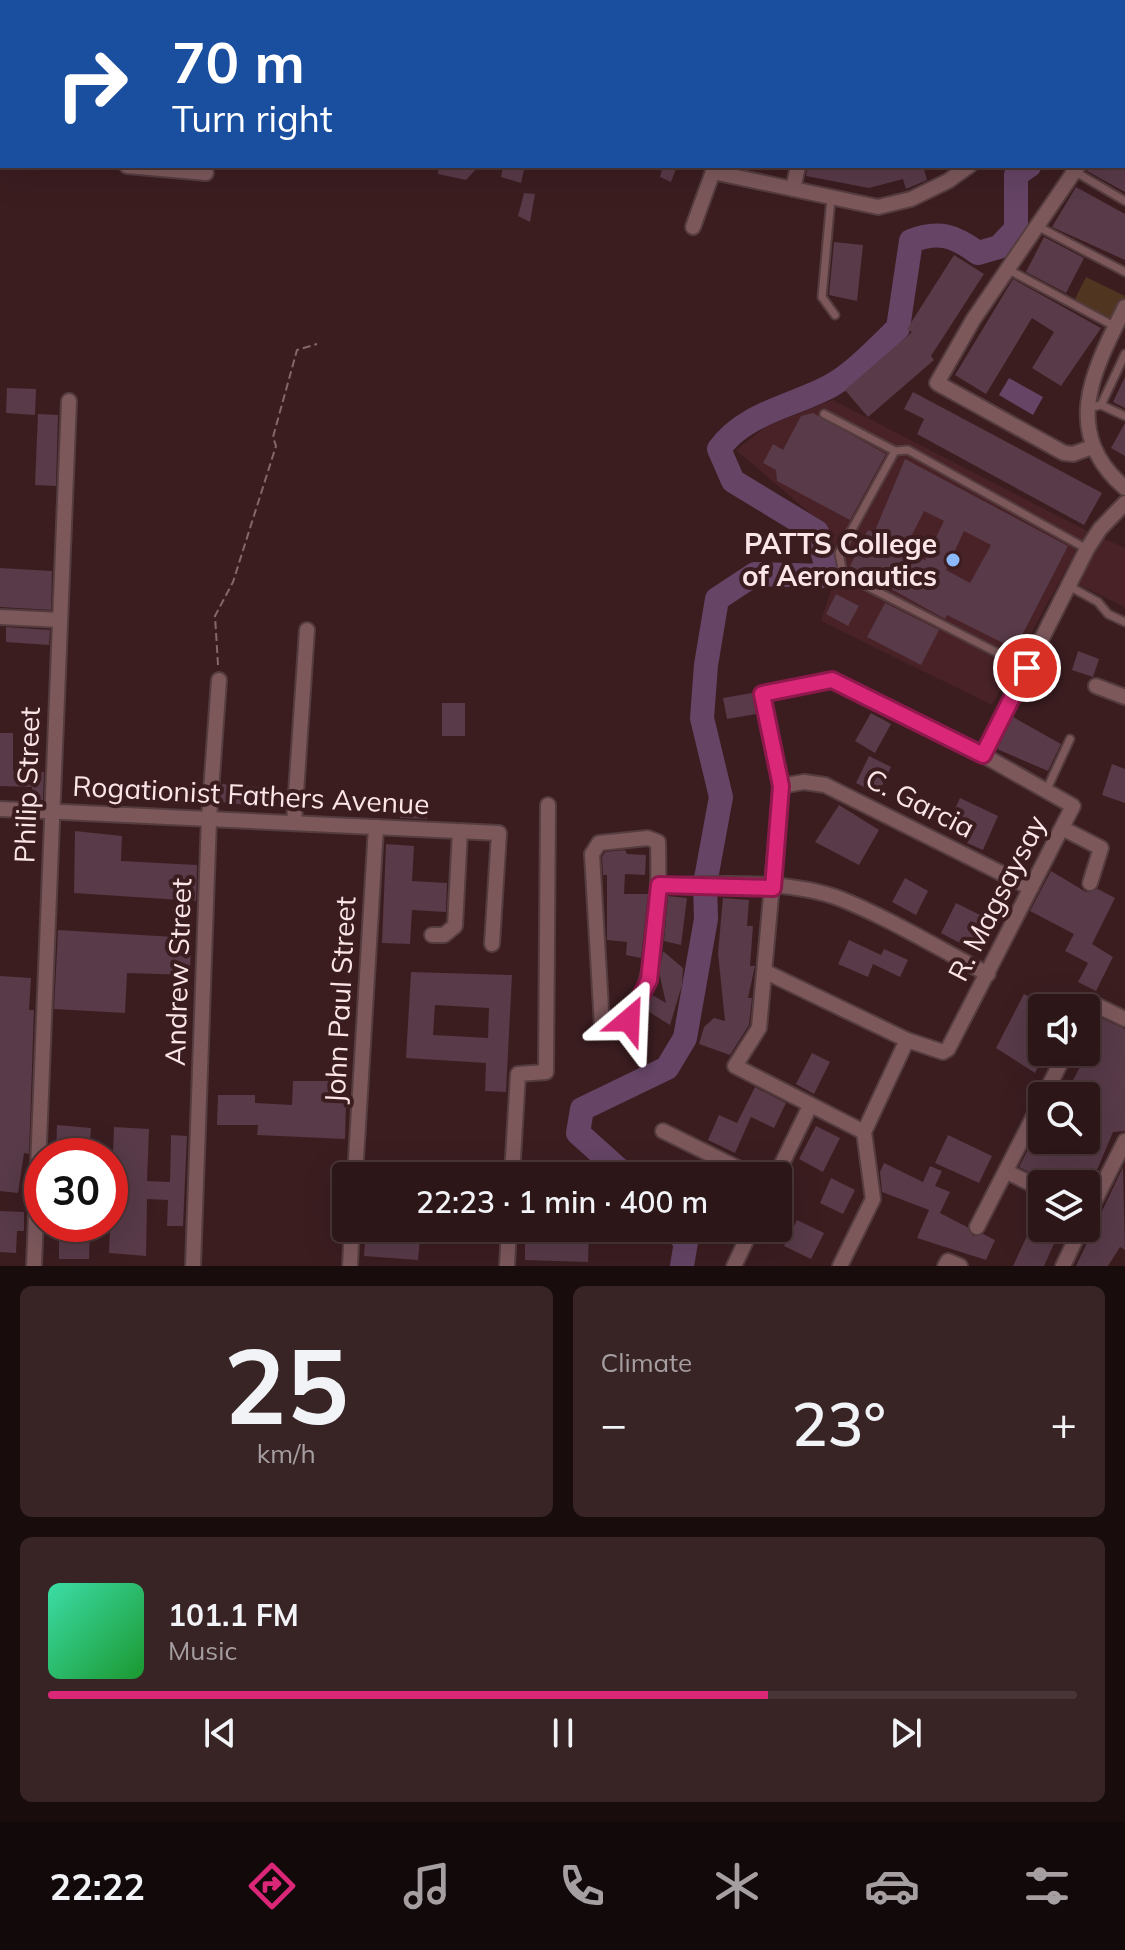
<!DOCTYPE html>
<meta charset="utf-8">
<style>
:root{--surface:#2c1618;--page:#382325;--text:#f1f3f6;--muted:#a69fa2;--line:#483537;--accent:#db2777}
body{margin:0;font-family:Mulish,sans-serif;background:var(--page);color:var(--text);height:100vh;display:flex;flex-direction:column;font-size:30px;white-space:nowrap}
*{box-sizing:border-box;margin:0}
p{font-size:26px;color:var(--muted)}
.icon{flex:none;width:44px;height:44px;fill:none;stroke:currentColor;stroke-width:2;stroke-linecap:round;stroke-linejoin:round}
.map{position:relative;height:1266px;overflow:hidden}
.drawer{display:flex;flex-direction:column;gap:20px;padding:20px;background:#180c0d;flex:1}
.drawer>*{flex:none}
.hud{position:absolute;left:0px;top:0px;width:1126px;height:168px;box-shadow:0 8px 32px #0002,0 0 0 2px var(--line);background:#1a4fa0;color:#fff;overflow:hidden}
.buttons{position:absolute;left:1028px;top:994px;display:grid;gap:16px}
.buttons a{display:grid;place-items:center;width:72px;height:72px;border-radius:8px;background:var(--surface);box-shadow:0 8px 32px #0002,0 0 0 2px var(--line);font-size:40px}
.speed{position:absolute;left:24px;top:1138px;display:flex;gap:16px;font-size:40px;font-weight:700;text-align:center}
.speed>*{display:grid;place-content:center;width:104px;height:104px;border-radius:50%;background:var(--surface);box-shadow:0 8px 32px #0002,0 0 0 2px var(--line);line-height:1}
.speed .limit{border:12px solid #d22;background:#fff;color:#111}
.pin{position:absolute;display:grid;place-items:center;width:68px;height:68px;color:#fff;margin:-34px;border:4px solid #fff;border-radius:50%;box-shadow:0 2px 8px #0007}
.me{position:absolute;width:88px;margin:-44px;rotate:26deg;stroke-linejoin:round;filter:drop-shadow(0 0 6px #0008)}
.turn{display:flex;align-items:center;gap:28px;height:168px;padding:0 40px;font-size:36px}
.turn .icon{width:104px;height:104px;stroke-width:2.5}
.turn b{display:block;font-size:56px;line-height:68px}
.big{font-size:60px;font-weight:600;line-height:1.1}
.drawer .tile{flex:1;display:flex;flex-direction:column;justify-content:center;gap:12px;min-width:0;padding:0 28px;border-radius:12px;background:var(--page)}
.drawer .dial{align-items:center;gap:0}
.dial b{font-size:104px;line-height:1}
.song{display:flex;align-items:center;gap:24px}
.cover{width:96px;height:96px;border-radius:12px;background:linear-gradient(135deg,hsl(160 70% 55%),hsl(130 70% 35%))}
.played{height:8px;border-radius:4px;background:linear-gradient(90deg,var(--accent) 70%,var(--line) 70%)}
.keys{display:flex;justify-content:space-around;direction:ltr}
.heat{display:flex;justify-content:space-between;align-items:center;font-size:44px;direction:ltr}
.drawer .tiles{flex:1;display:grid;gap:20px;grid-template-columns:1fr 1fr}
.tile:last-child{grid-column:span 2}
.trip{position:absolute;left:332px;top:1162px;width:460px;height:80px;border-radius:8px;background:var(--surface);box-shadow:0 8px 32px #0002,0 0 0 2px var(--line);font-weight:600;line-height:80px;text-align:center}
.tab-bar{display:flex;height:128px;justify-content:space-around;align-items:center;background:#12090a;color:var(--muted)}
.tab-bar .icon{width:56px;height:56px}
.tab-bar .on{color:var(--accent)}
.tab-bar b{font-size:36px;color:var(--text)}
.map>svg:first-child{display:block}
</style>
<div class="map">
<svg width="1125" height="1266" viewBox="0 0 1125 1266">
<rect width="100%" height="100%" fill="#3b1d20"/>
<g fill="#482227">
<path d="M833,400l254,131 -95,174 -171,-84 17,-53 -14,-43 -88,-75 31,-24z"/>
<path d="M1100,537l25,11v59l-48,-23z"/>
</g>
<path fill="#503620" d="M1086,277l39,19 -9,26 -42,-21z"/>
<path fill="#654465" d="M1009,378l34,19 -10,18 -34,-20z"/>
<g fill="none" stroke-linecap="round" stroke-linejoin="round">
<g stroke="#654465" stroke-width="24">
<path d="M1124,46h1"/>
<path d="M626,1176l-48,-43 4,-24 85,-41 18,-30 21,-119 -1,-35 16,-87 -19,-79 4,-53 11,-66 38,-25 74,2 -12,-44 -84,-51 -14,-32c26,-37 76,-43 113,-64 24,-14 46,-38 66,-57l13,-87c28,-11 44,-5 67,12l21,-6 17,-18v-54l13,-9"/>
<path d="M673,1228l13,14 -4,24"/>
</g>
</g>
<g fill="#583a48" fill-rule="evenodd">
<path d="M439,166h40l-13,14 -28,-6z"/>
<path d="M503,166h22l-4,17 -20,-6z"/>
<path d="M663,166h14l-6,16 -11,-5z"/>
<path d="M808,166h90l1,4 24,-4 4,14 -21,9 -3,-10 -34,9 -63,-12z"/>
<path d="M1088,166h37v26l-38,-21z"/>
<path d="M1076,187l49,27v46l-73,-33z"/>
<path d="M524,193l11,1 -5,28 -12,-6z"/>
<path d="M1044,237l40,21 -18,35 -40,-21z"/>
<path d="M834,242l29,3 -6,56 -28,-6z"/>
<path d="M954,255l30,19 -53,82 3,4 -66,57 -23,-27 67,-58 -5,-3z"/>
<path d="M1013,279l88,49 -40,58 -29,-18 22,-36 -22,-14 -46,76 -31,-19z"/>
<path d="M1125,377v31l-12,-6z"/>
<path d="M7,388l29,1 -1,26 -29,-2z"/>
<path d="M913,392l189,101 -18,32 -167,-91 7,-15 -20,-10z"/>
<path d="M813,413l73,41 -36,66 -73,-39 -1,-11 -13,-7 10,-19 10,6 18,-34z"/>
<path d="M38,414l20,1 -2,71 -21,-1z"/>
<path d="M1125,423v33l-14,-8z"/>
<path d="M905,459l163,87 -53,103 -68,-34 -2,4 -95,-53 18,-36 6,3zM924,511l20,10 -19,39 -20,-11zM964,531l27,14 -21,38 -24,-13z"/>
<path d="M0,568l52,3 -1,39 -51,-3z"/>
<path d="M836,594l23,12 -11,20 -22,-12z"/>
<path d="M885,603l54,27 -18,35 -54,-28z"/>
<path d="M6,627l44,3 -1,15 -43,-3z"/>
<path d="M1078,651l21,8 -6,18 -21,-7z"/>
<path d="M752,693l4,21 -29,5 -4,-21z"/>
<rect x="442" y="703" width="23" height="33"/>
<path d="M871,713l20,11 -16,29 -20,-12z"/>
<path d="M1013,717l48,27 -13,27 -51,-22z"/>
<path d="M0,733h13v38l31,1 -1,28h-11v-13l-32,-1z"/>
<path d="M869,756l22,11 -13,27 -22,-11z"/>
<path d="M1112,764l13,5v34l-23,-8z"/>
<path d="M222,784l57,5 -1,19 -58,-6z"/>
<path d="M960,798l38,18 -15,34 -16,-7 4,-8 -23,-11z"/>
<path d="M839,805l40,25 -20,35 -44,-23z"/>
<path d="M401,806l26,1v12l-27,-1z"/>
<path d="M75,831l47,5 -1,25 76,4 -1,36 -122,-8z"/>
<path d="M386,844l28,2 -2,35 35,2 -1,29 -34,-2 -2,34 -28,-1z"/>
<path d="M625,850l2,4 19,1 -1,20 -20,-1 -1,20h24l-7,64 -15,-3 1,-13 -20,-2v-65h-4l-1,-18 3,-5z"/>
<path d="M1051,871l35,21 12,-3 17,9 -23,46 21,13 -17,34 -18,-9 10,-19 -23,-12 9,-17 -44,-23z"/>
<path d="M905,878l23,13 -12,24 -24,-13z"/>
<path d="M668,896l19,2 -6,47 -17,-4z"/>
<path d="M723,898l26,2 -2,26h6l-3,40h5l-7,32h4l-3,27 -19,30 -31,-11 5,-17 10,-9 11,3 -7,-68z"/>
<path d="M956,903l34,17 -15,31 -34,-18z"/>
<path d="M58,930l133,8 -1,37 -63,-2 -2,40 -71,-4z"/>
<path d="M849,940l32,15 3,-6 24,11 -8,17 -27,-13 -5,13 -30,-13z"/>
<path d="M663,951l20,17 -1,17 -12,40 -24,-15 6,-15 14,8 -7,-31z"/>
<path d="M411,972l101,3 -6,117 -21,-1 1,-28 -80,-5zM435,1005l54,3 -1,30 -55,-3z"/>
<path d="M0,976l31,2 -2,32h5l-5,144 -5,-1 -6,40 -18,-2z"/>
<path d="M1024,994l18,9v49l3,1 -10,20 -39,-25z"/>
<path d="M1097,1016l28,13v102l-12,1 -27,64v-12h-34l-33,-17 23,-45v18h44v-44h-31l7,-14 8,4 21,-40 -5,-3v-8z"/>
<path d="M812,1053l18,9 -16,32 -18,-10z"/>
<path d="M293,1081h42l-1,20 12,1 -1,37 -88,-4 1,-10h-41l1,-30h37v8l37,2z"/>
<path d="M755,1087l31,16 -12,25 -23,-11 -16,36 -27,-13 11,-25 18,8z"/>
<path d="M57,1125l34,3 -2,28h-33z"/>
<path d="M816,1126l24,12 -17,34 -24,-13z"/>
<path d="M114,1127l35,2 -2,52 23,1 1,-47 16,1 -4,90h-16l1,-26 -21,-1 -1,57 -37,-3z"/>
<path d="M948,1135l44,21 -13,27 -44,-20z"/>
<path d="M884,1163l39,19 7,-16 12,5 -7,15 15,6 -10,21 27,14 6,9 10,-2 12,6 -9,20 -69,-22 12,-28 -47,-18 -2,-20z"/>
<path d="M1123,1167l2,83 -5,-3 -12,19h-32z"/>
<path d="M831,1178l24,12 -12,24 -23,-11z"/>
<path d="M1042,1204v24h19l-17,38h-31z"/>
<path d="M0,1211l24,1v19h-7l-1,22 -16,-1z"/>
<path d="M797,1220l27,13 -13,26 -27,-13z"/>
<path d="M59,1224h31l-1,35h-30z"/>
<path d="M366,1228h55l-3,32 -54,-4z"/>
<path d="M525,1230l64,2 -1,30 -63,-2z"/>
</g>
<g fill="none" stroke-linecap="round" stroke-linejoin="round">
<g stroke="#553c3f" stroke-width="11">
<g id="lane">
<path d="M664,0l14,2"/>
<path d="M276,2l1,-2"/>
<path d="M1124,6l1,-3"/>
<path d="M1074,171l51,30"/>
<path d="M831,198l-9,99 13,18"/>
<path d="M1039,227l86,45"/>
<path d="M1007,269l107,57"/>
<path d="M1101,405l24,11"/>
<path d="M1088,408l13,-3 24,-51"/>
<path d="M824,414l71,37 13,-1 179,99"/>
<path d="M895,451l-56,102 4,21 184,94"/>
<path d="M1067,585l31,17 10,12 17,8"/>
<path d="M1046,791l24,-52"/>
</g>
</g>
<g stroke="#553c3f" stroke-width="18">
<g id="street">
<path d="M889,0l6,2"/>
<path d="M0,1l21,1"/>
<path d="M192,2v-2"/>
<path d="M750,2v-2"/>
<path d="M832,2v-2"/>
<path d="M1093,2l1,-2"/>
<path d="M0,80h2"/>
<path d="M0,158h2"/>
<path d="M127,166l79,7"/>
<path d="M1078,166l-105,154 -36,63 127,70 9,1 19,-7"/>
<path d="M713,172l165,35 33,-8 37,-18 21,-15"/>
<path d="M793,189l5,-23"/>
<path d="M693,227l22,-61"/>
<path d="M1125,307c-32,64 -65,125 0,181"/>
<path d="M0,617l60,3"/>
<path d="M1096,686l29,11"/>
<path d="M983,755l104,-206 13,-20 25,-26"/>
<path d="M781,786l23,-4 21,3 206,103"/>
<path d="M0,809l499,24 -7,111"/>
<path d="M294,823l13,-193"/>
<path d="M1062,828l39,20 -11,35"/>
<path d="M648,838l10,4c1,38 4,194 -56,184l-10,-172 7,-11z"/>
<path d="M659,885c57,0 127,-7 182,14 50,20 98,50 147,75"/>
<path d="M432,935h12l11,-9 5,-95"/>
<path d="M766,972l141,68 36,12 5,-3 125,-243 -90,-51 -151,-75 -70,14 19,92 -22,242 -24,38 129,66"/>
<path d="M1086,1011l4,-9 35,17"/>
<path d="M1044,1096l22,-44"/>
<path d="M663,1131l91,45"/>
<path d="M1007,1172l35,17"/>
<path d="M355,1176l21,-349"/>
<path d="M512,1176l6,-102 28,-2 2,-267"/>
<path d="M776,1176l34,-70"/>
<path d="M1086,1218l39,-77"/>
<path d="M977,1227l65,-127"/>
<path d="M34,1266l35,-865"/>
<path d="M193,1266l16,-447 10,-139"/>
<path d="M350,1266l2,-38"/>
<path d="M507,1266l2,-38"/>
<path d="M734,1266l18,-38"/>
<path d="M840,1266l33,-67 -9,-67 43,-92"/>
<path d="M945,1266l3,-5 12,5"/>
<path d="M1063,1266l18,-38"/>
</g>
</g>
<path stroke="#83686a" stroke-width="2" stroke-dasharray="8 4" stroke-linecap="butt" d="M218,665l-3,-49 18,-34 43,-136 -3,-9 24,-87 20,-6"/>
<use href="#lane" stroke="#7c585b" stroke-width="7"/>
<use href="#street" stroke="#7c585b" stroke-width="14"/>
</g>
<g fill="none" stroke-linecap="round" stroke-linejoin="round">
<g stroke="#8e194d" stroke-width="20">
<path id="route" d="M629,1020l20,-40 10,-95 114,3 8,-102 -19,-92 70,-14 151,75 44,-87"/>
</g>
<use href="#route" stroke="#db2777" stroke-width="14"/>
</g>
<circle fill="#8cb9fc" stroke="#3b1d20" stroke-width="3" cx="953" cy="560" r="8"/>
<g text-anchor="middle" stroke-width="8" stroke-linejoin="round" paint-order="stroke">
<g font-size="28" font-weight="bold" fill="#fbe5e7" stroke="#3b1d20" text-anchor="end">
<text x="937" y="554">PATTS College<tspan x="937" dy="32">of Aeronautics</tspan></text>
</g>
<g font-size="28" fill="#fbe5e7" stroke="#3b1d20">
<text transform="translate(27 785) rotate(-88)" y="10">Philip Street</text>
<text transform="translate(251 795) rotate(3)" y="10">Rogationist Fathers Avenue</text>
<text transform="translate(920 803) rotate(27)" y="10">C. Garcia</text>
<text transform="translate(997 898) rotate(-63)" y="10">R. Magsaysay</text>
<text transform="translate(178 972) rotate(-88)" y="10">Andrew Street</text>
<text transform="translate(340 1000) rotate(-87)" y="10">John Paul Street</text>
</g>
</g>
</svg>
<div class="buttons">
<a><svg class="icon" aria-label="sound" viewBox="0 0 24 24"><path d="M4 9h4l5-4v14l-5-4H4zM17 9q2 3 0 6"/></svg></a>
<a><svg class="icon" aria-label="search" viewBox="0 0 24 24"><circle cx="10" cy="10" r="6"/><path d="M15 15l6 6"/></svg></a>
<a><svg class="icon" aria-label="layers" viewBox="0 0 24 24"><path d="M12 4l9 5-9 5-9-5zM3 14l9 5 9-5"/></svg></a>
</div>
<div class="speed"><div class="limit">30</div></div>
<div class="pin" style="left:1027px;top:668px;background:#d93025"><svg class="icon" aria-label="arrive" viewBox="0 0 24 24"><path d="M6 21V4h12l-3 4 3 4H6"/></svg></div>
<svg class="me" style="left:629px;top:1020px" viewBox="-20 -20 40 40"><path d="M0-17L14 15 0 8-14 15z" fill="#db2777" stroke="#fff" stroke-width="4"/></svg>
<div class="trip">22:23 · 1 min · 400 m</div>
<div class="hud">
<div class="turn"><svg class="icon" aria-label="right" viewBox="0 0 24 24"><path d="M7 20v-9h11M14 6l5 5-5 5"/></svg><div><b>70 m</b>Turn right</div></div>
</div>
</div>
<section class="drawer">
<div class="tiles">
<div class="tile dial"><b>25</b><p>km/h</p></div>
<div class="tile"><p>Climate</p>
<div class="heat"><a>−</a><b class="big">23°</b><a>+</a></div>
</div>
<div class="tile">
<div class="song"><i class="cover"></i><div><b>101.1 FM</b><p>Music</p></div></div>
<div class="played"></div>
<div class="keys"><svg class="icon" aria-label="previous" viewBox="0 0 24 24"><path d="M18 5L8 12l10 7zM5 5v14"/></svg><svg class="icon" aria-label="pause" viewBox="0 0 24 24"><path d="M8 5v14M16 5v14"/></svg><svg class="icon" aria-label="next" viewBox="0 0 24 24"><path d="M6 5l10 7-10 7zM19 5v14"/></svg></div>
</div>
</div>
</section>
<nav class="tab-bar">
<b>22:22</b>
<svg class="icon on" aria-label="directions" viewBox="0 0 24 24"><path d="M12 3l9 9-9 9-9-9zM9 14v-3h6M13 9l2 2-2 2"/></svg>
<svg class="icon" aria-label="music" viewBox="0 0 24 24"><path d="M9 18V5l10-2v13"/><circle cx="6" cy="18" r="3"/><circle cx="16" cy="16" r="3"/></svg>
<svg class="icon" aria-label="phone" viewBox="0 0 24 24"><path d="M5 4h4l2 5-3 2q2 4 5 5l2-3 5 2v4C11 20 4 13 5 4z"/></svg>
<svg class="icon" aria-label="climate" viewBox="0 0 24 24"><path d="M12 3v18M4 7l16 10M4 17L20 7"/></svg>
<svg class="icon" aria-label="car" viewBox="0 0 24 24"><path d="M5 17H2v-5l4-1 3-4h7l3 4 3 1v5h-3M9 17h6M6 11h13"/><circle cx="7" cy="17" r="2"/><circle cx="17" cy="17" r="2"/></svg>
<svg class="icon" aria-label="filters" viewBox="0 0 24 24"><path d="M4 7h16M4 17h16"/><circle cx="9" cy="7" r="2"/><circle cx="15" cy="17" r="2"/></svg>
</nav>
